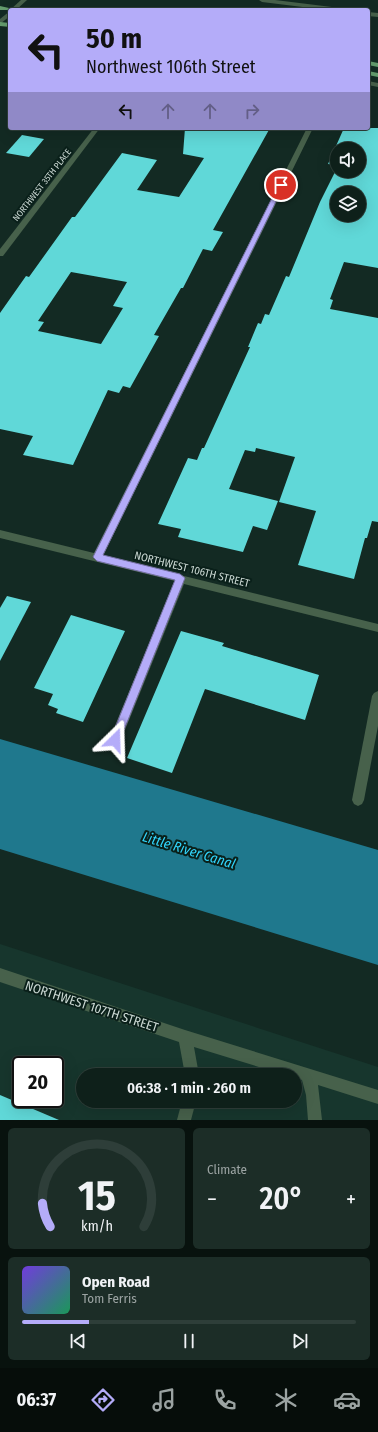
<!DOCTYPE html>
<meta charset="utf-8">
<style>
:root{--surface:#0e201a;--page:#1c2d27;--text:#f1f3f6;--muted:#9ba3a2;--line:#2e3e39;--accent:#b4acf9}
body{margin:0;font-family:"Fira Sans Condensed",sans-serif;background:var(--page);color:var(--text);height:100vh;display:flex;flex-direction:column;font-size:15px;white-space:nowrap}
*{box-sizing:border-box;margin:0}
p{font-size:13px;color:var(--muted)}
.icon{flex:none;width:22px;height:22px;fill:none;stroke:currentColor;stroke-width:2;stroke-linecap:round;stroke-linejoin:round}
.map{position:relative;height:1120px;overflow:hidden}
.drawer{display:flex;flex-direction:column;gap:8px;padding:8px;background:#08120e;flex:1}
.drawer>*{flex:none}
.hud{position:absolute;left:8px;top:8px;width:362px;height:122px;border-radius:4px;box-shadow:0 4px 16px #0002,0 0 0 1px var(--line);background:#b4acf9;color:#111;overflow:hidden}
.controls{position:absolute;left:330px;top:142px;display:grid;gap:8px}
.controls a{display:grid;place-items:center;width:36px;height:36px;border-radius:50%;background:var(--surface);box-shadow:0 4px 16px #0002,0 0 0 1px var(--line);font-size:20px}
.speed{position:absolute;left:12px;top:1056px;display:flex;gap:8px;font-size:20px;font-weight:700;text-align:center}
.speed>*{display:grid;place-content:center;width:52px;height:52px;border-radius:50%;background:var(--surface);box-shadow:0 4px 16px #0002,0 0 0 1px var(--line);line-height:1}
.speed .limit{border:2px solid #111;border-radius:6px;background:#fff;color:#111}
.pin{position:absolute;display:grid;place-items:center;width:34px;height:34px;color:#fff;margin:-17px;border:2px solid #fff;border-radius:50%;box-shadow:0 1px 4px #0007}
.me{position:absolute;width:44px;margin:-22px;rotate:22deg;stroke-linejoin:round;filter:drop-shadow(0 0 3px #0008)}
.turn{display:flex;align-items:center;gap:14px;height:84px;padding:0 12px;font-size:18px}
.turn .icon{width:52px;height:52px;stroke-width:2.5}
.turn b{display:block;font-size:28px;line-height:34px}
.lanes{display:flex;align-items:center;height:38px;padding:0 12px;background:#0003;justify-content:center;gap:20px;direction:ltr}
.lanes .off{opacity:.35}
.big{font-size:30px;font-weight:600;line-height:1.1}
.drawer .tile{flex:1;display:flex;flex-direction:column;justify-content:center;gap:6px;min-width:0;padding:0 14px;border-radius:6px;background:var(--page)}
.drawer .dial{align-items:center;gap:0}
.dial svg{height:104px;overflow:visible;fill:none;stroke:var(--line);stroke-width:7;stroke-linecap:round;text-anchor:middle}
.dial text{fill:var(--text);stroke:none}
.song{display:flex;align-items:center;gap:12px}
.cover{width:48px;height:48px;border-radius:6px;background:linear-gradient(135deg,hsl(260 70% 55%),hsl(150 70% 35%))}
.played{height:4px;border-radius:2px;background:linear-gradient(90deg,var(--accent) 20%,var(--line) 20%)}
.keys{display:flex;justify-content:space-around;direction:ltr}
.heat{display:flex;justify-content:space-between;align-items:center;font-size:22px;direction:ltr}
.drawer .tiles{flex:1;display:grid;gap:8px;grid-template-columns:1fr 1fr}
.tile:last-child{grid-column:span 2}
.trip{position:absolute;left:76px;top:1068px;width:226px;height:40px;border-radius:20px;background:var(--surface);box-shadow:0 4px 16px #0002,0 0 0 1px var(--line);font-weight:600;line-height:40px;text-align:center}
.dock{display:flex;height:64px;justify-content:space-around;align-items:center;background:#060d0a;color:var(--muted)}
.dock .icon{width:28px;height:28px}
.dock .active{color:var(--accent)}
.dock b{font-size:18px;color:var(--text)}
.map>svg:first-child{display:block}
</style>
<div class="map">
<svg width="378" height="1120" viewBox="0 0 378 1120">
<rect width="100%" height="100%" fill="#132a23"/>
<path fill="#17362d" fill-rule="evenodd" d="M0,944l378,123v53h-378zM21,1065h34v34h-34zM83,1075h212v26h-212z"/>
<path fill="#1f788d" d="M0,739l378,111v115l-378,-116z"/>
<g fill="#60d8d8" fill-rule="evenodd">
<path d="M185,128h85l-57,102 10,2 -11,19 -9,-2 -20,39h-2l-27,47 5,1 -29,52 -7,-2 -4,7 -11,-3 -35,75 -50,-10 10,-19 -33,-7v-116l26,-37 3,1 43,-60h3l47,-64 35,7 -20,30 42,7 25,-39 -21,-4zM71,272l56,10 -14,24 10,2 -22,36 -63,-13 6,-9 -6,-1z"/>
<path d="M344,128h34v140l-34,-6 -14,37 3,1 -3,9 48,9v204l-6,-1 -5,17h-2l-11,41 -56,-14 18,-54 -37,-9 16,-45 -39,-9 -1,4 -10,-2 -16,39 49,12 -11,29 -14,-4 -10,26 -65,-15 3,-8 -23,-5 30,-66 9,2 5,-12h2l46,-101h-2l10,-24 3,1 4,-10 4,1 17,-39 3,1 31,-75 17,-34h-2l1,-3 -8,-1zM337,149h22v22h-22zM337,193h22v22h-22z"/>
<path d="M22,135l22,4 -15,18 -23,-4z"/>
<path d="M7,596l24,6 -31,59v-53z"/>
<path d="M71,615l54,16 -42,91 -27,-9 2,-4 -10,-4 5,-11 -19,-6z"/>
<path d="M181,631l43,12 -2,3 97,29 -14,45 -100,-31 -33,84 -45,-15z"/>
<path d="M0,1095l59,25h-59z"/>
</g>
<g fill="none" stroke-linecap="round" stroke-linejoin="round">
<g fill="#47614b" fill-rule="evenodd">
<path d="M21,0h6l-11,10h-6z"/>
<path d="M259,0h16l65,8 3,2h-16l-65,-8z"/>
<path d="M10,11v5l-10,8v-5z"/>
<path d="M368,12l10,1v4l-10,-1z"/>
<path d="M368,81l10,2v4l-10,-2z"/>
<path d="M94,128h6l-97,128h-3v-7z"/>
<path d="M307,128h6l-210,428 275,68v8l-194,-48 -63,156 -2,4 -4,1 -4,-1 -2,-4 66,-159 -175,-43v-8l94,23z"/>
<path d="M378,691v35l-14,74 -2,4 -4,2 -4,-2 -2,-4 20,-104 2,-3z"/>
<path d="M0,968l185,62 193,60v14l-60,-19 4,35h-14l-2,-25 -4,-15 -7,-2v-3h-10l-91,-28 5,28h-14l-6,-33 -179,-60z"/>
<path d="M182,1101h14l-5,19h-14z"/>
</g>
<g fill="#659d6e" fill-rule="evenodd">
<path d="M0,6l18,4h-18z"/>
<path d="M0,22l10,1v4l-10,-1z"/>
<path d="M368,61l10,2v4l-10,-2z"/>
<path d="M368,71l10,2v4l-10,-2z"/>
</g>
</g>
<path fill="#b4acf9" stroke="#7570a2" d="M279,184l5,1 -181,370 77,19 5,4 -65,162 -1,3 -4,2 -3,-2 -2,-3 65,-160 -78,-19 -4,-4z"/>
<g text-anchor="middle" stroke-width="4" stroke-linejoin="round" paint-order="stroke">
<g font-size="9" fill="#cbd8d3" stroke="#0a201a">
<text transform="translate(42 185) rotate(-52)" y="3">NORTHWEST 35TH PLACE</text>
</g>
<g font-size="11" fill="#cbd8d3" stroke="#0a201a">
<text transform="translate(192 569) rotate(14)" y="4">NORTHWEST 106TH STREET</text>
</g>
<g font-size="13" fill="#cbd8d3" stroke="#0a201a">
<text transform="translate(92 1006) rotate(18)" y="5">NORTHWEST 107TH STREET</text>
</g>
<g font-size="14" font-style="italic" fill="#31d6fd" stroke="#0a201a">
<text transform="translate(189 850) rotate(17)" y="5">Little River Canal</text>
</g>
</g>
</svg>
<div class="controls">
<a><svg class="icon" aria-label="sound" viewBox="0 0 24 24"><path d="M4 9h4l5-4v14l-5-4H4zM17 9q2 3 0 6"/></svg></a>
<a><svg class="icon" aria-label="layers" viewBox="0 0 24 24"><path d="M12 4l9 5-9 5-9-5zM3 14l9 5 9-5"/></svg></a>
</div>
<div class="speed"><div class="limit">20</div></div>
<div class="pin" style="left:281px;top:185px;background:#d93025"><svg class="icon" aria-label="arrive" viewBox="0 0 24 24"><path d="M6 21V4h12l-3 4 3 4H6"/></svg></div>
<svg class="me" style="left:115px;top:740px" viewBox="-20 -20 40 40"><path d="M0-17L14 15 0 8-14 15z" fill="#b4acf9" stroke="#fff" stroke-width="4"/></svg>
<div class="trip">06:38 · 1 min · 260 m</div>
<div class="hud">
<div class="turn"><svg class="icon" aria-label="left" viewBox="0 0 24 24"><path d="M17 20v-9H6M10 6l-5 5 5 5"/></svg><div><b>50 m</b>Northwest 106th Street</div></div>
<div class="lanes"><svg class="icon" aria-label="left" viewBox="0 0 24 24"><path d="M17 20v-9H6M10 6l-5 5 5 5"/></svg><svg class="icon off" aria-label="ahead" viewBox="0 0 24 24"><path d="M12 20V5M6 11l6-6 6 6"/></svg><svg class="icon off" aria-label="ahead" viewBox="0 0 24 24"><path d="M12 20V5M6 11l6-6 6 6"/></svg><svg class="icon off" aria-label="right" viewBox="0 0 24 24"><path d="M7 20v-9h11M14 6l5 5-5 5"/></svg></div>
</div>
</div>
<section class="drawer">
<div class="tiles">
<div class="tile dial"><svg viewBox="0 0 100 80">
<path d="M14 69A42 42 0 1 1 86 69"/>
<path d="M14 69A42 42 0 0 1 8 51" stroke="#b4acf9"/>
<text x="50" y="56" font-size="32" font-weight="700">15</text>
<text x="50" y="72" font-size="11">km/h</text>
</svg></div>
<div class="tile"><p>Climate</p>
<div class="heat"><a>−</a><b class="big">20°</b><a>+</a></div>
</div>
<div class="tile">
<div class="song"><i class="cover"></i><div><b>Open Road</b><p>Tom Ferris</p></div></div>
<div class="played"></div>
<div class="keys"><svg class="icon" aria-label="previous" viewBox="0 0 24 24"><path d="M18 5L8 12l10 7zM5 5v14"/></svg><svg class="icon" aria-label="pause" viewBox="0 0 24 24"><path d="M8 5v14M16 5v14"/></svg><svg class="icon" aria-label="next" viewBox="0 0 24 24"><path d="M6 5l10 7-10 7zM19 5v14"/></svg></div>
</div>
</div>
</section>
<nav class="dock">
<b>06:37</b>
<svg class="icon active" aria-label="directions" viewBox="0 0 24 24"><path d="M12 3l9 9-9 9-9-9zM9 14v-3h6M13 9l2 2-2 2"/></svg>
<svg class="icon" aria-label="music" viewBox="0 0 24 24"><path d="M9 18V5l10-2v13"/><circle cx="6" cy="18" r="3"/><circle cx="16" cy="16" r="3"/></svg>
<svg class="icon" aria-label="phone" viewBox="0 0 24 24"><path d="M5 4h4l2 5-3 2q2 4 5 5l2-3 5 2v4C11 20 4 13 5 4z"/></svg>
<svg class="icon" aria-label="climate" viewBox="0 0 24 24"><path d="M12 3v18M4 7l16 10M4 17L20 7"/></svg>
<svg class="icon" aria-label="car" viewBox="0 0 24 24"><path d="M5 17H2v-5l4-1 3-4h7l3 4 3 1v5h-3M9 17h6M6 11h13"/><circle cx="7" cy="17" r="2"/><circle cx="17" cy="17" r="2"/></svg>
</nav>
